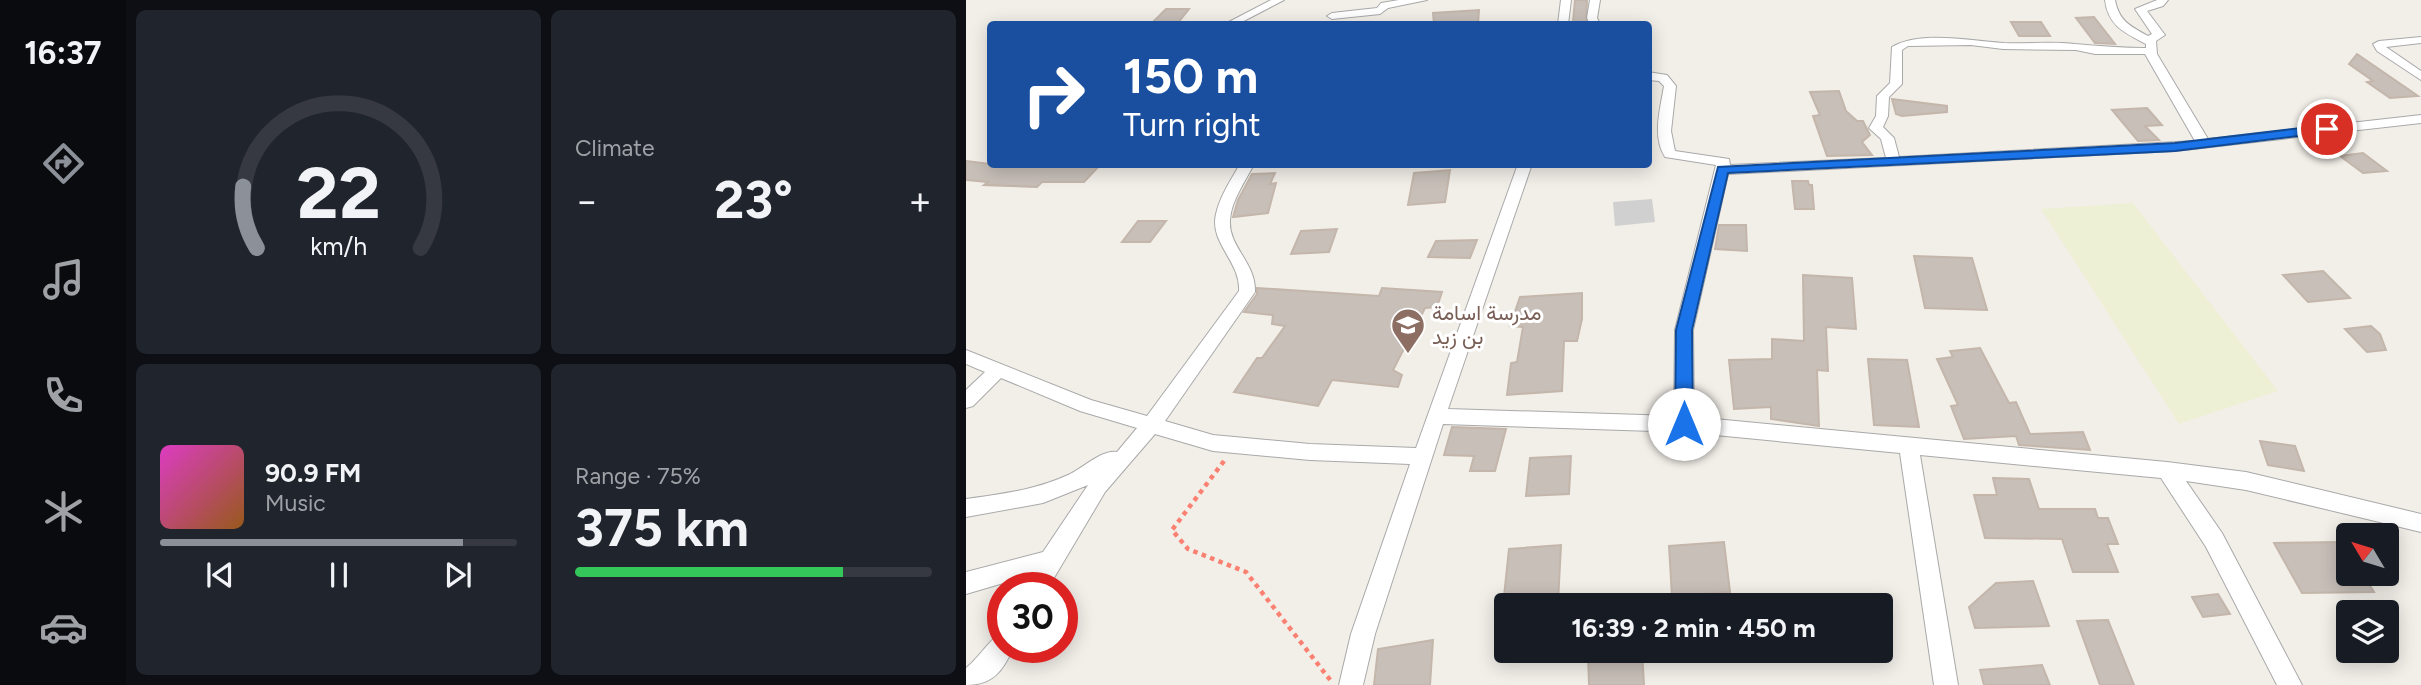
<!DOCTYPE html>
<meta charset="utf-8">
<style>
:root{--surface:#171b24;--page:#20242c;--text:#f1f3f6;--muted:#9ea1a6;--line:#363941;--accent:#8c9099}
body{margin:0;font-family:Figtree,Vazirmatn,sans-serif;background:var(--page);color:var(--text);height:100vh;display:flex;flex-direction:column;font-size:26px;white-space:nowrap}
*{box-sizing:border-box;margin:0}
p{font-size:23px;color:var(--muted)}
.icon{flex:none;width:38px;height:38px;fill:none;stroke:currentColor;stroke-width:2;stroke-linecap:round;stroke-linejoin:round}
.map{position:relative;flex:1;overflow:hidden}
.panel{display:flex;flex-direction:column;gap:10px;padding:10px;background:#0d0f14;width:840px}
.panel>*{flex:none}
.top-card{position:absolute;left:21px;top:21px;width:665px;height:147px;border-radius:7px;box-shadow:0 4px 18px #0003;background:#1a4fa0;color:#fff;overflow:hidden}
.needle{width:46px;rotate:308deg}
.controls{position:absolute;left:1370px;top:523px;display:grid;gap:14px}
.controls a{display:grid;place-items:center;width:63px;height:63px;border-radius:7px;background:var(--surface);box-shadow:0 4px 18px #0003;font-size:35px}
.speed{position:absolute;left:21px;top:572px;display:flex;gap:14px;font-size:35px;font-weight:700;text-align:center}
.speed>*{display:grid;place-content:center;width:91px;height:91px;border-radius:50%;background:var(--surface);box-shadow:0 4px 18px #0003;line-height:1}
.speed .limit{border:10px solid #d22;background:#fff;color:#111}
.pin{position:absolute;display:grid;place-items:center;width:60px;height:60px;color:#fff;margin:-30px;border:4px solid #fff;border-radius:50%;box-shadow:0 2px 7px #0007}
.me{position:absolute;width:77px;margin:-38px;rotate:0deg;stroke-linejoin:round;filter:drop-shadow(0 0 5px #0008)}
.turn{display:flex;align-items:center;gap:24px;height:147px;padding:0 21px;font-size:32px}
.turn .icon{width:91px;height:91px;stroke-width:2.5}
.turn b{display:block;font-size:49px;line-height:60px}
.big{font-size:52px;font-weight:700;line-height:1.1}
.panel .card{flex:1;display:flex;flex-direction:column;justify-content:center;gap:10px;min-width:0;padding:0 24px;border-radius:10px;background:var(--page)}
.panel .dial{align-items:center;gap:0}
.dial svg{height:182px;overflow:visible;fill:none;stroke:var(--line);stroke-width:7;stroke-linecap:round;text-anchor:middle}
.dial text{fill:var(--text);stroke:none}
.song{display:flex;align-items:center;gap:21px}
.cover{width:84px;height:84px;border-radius:10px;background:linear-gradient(135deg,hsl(310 70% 55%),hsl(30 70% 35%))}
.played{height:7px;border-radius:4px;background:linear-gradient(90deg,var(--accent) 85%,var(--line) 85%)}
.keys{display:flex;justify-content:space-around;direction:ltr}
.heat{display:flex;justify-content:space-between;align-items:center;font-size:38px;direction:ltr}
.charge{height:10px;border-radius:5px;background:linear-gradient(90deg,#34c759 75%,var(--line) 0)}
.panel .tiles{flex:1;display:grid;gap:10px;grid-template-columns:repeat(2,1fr)}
.trip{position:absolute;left:528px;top:593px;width:399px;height:70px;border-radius:7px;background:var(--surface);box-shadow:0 4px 18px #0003;font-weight:700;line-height:70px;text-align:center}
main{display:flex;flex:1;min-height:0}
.tab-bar{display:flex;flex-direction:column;width:126px;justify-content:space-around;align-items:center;background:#090b0e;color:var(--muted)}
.tab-bar .icon{width:49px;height:49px}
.tab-bar .on{color:var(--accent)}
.tab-bar b{font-size:32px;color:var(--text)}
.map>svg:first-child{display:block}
</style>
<main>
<nav class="tab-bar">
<b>16:37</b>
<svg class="icon on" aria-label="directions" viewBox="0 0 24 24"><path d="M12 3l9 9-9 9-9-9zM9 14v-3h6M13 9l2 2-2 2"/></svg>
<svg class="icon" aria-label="music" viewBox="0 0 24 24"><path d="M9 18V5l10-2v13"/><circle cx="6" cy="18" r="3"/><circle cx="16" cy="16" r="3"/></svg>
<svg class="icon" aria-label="phone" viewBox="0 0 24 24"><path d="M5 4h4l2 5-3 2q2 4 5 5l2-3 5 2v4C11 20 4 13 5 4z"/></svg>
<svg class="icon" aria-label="climate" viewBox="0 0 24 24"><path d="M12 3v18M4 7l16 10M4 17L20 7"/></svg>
<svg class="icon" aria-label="car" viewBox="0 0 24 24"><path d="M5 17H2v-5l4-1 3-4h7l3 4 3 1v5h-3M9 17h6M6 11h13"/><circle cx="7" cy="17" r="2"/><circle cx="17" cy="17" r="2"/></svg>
</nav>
<section class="panel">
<div class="tiles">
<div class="card dial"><svg viewBox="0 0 100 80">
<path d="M14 69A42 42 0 1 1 86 69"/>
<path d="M14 69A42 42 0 0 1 8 42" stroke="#8c9099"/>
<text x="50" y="56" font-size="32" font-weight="700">22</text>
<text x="50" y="72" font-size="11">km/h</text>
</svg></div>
<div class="card"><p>Climate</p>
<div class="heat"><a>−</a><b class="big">23°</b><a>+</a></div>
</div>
<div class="card">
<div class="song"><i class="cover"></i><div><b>90.9 FM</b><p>Music</p></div></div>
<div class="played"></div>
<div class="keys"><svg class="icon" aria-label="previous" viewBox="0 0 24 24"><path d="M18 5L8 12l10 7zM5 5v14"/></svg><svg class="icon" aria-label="pause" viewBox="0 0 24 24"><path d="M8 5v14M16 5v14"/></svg><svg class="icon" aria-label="next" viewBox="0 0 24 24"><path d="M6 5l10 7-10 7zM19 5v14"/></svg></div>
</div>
<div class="card"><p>Range · 75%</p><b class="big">375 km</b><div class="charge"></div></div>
</div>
</section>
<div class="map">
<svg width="1455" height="685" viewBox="0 0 1455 685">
<rect width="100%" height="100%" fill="#f2efe9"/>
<path fill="#d0d0d0" d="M686,199l3,23 -40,4 -2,-24z"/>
<path fill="#eef0d5" d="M1166,203h1l145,188 -99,33 -138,-215z"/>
<g fill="#c7bfb8" stroke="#c4b6ab" stroke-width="2">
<path d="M609,0h12l-1,22h-13z"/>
<path d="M200,9h23l-12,15h-26z"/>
<path d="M513,10l-1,14h-44l-1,-11z"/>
<path d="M1128,17l21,27 -20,-1 -19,-25z"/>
<path d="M1045,22h30l9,14h-31z"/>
<path d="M1391,54l61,42 -28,2 -23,-16 6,-1 -24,-17z"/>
<path d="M873,91l7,20 11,10h6l7,14 -8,7 10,13 -45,1 -14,-40 7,-1 -10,-23z"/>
<path d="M926,99l55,7v6l-45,4 -6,-2z"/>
<path d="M1181,108l15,17 -17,1 14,14 -21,1 -26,-31z"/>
<path d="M1397,153l24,18 -24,2 -23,-17z"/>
<path d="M0,161l24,3h111l-17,18h-42l-5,5 -53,-2 4,-3 -22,-2z"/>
<path d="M484,170l-5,32 -37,3 6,-32z"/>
<path d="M309,173l-5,11 6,-1 -8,30 -35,4 5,-17 14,-26z"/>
<path d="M826,181h16l1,4h3l2,24h-19z"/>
<path d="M172,221h28l-16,21h-28z"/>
<path d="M753,225h27l1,26 -32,-2z"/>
<path d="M371,229l-8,23 -38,2 10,-23z"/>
<path d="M511,240l-7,18 -42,-1 8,-16z"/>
<path d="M948,256l58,2 15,52 -62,-2z"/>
<path d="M1357,271l27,27 -42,4 -25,-27z"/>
<path d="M837,275l49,3 4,51 -30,-2 2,44 -11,-1 2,56 -48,-7v-12l-37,2 -5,-49 43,-1v-20l32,2z"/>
<path d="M291,288l122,8 3,-8 60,4 -5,15 -12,1 -32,62 9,5 -4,12 -66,-7 -14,26 -84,-14 23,-34h5l23,-32 -13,-2 1,-9 -29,-3 13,-18z"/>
<path d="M616,293v26l-5,22h-13l-2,50 -55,4 4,-32 6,-1 6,-35 -13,-1 10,-29z"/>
<path d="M1405,326l9,8 6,16 -19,2 -22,-23z"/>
<path d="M1014,348l29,55 7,-1 14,32 53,-2 7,18 -71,-5 -3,-9 -52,3 -13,-33 7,-1 -21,-46 16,-2 -3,-6z"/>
<path d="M902,359l39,1 12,67 -45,-2z"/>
<path d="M486,427l54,2 -11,42h-25l4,-15 -30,-1z"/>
<path d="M1294,441l35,5 9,25 -36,-6z"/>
<path d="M605,456l-2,38 -43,2 4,-38z"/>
<path d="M1027,478l36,1 10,30h56l3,9h10l10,26h-11l11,28h-45l-11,-33 -77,-1 -11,-43h23z"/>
<path d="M758,542l6,50 -58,4 -3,-50z"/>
<path d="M1377,542l5,10v22h15l11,18 -72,1 -28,-50z"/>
<path d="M595,545l-3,58 -55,3 6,-57z"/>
<path d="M1067,581l16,45 -74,2 -6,-21 27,-24z"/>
<path d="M1252,594l12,20 -27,3 -11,-20z"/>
<path d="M1142,620l26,65h-34l-23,-64z"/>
<path d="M467,640l-3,45h-56l4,-36z"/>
<path d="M651,651h25l2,34h-55l-1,-31z"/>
<path d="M1076,665l8,20h-66l-4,-15z"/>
</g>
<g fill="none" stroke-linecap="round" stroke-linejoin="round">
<g stroke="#a9a9a9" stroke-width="2">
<g id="minor">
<path d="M305,0h13l-46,24h-13z"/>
<path d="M433,0h28l-39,8 -8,6 -48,5 -5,-3 5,-3 45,-5 4,-5z"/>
<path d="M595,0h10l-3,24h-10z"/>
<path d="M624,0h10l-3,18 3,6h-10l-3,-6z"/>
<path d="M1139,0h10c4,21 15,26 33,36l4,-2 -17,-25 22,-9h11l-5,6 -16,5 18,24 -9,6 1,13 51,85 213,-24v8l-246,28 -447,23 -35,156 1,87 473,45 79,10 175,42v18l-175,-42 -60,-9 36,52 80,152h-25l-71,-138 -45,-69 -241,-23 38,230h-24l-34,-232 -216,-21 -241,-8 -68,210 -12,51h-24l12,-51 59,-170 -100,-4 -97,-9 -58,-17 -50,58 -57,96h-23l6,-13 -65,19v-22l77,-20 45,-67 -45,18 -77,14v-18c35,-5 70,-9 102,-24 14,-6 34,-26 49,-23l20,-24 -57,-17 -79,-33 -28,28 -7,2v-18l19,-18 -19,-8v-14l125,50 56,16 92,-125c2,-29 -30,-48 -23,-77 4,-18 15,-34 24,-50h14c-9,18 -23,37 -24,56 -2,27 26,42 25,72l-90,129 48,14 97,9 106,4 102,-284h14l-84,245 226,7 1,-86 41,-165 -51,-8c-13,-21 -5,-47 -1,-71l-5,-5 -11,-1v-8l19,3 9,11 -5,45 4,20 54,8 1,6 156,-7 -5,-19 -12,-11 7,-12 1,-20 13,-13 2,-36c28,-17 81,-6 112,-4 24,1 48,-2 71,1 24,2 47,4 71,4v-4c-21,-11 -38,-18 -41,-44zM1005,45l32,4 73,1 19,4h50l50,87 -296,16 -5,-19 -11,-11 5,-11 1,-19 13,-13v-34l6,-4z"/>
<path d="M1455,37v6l-35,4 35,24v9l-44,-29 -4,-7 6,-3z"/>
<path d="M37,632v16h10c-10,23 -20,37 -47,37v-17c13,-10 25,-31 37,-36z"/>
</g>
</g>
<path stroke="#fa8072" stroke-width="4.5" stroke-dasharray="4.5 4.5" stroke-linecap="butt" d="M258,461l-52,69 16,19 58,23 85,109"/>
<use href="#minor" fill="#fff" fill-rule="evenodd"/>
</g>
<path fill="#1a73e8" stroke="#114b97" stroke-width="2" d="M1361,125l4,1v6l-156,19 -447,22 -36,157 1,94 -3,5h-12l-3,-5 1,-94 42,-163 457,-24z"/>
<defs>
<g id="school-pin" transform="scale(1.75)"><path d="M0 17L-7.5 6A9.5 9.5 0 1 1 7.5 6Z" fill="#8d6e63" stroke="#fff"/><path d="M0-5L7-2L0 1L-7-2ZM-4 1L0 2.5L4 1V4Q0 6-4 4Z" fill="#fff"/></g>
</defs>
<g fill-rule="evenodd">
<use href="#school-pin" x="442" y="325"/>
</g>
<g text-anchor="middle" stroke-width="6" stroke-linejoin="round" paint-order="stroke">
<g font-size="21" fill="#785e54" stroke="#fff" text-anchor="start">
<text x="466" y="320">مدرسة اسامة<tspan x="466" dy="24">بن زيد</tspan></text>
</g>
</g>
</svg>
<div class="controls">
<a><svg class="needle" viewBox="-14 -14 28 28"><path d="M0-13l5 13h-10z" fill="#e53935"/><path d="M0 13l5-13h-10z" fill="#9ea1a6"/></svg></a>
<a><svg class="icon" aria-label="layers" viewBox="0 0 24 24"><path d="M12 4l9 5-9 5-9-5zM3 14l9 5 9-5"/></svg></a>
</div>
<div class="speed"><div class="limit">30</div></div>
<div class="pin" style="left:1361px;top:129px;background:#d93025"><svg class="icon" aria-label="arrive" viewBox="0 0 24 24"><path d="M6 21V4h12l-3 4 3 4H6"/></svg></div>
<svg class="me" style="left:718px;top:424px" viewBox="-20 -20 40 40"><circle r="19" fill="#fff"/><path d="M0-13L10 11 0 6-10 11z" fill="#1a73e8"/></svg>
<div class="trip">16:39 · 2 min · 450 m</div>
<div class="top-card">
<div class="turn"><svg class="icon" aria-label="right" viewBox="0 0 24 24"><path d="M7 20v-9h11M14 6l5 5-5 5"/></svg><div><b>150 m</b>Turn right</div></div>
</div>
</div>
</main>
